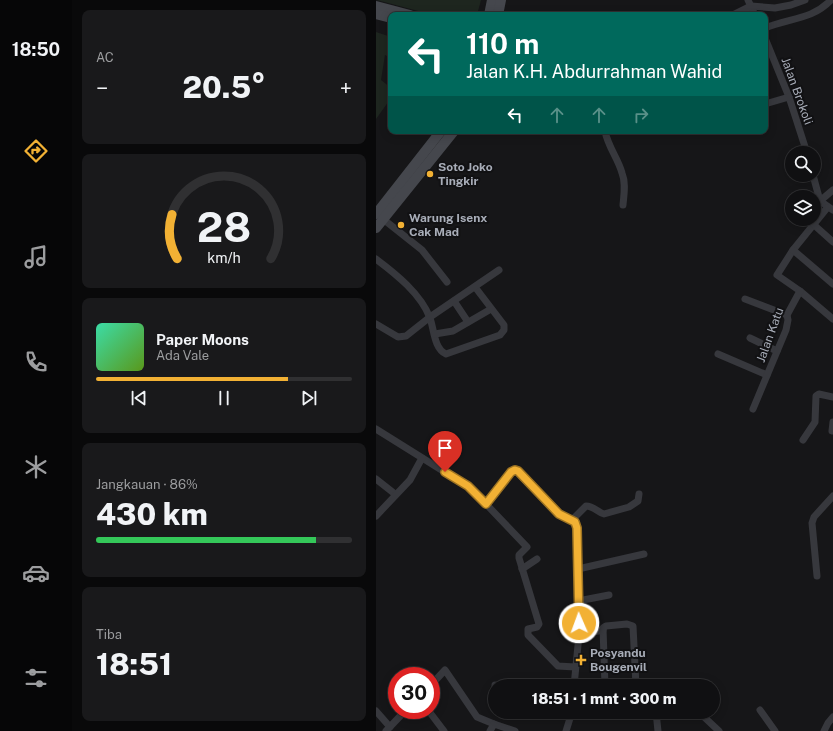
<!DOCTYPE html>
<html lang="id">
<meta charset="utf-8">
<style>
:root{--surface:#101012;--page:#19191b;--text:#f1f3f6;--muted:#9c9d9f;--line:#303032;--accent:#f2b134}
body{margin:0;font-family:"Public Sans",sans-serif;background:var(--page);color:var(--text);height:100vh;display:flex;flex-direction:column;font-size:15px;white-space:nowrap}
*{box-sizing:border-box;margin:0}
p{font-size:13px;color:var(--muted)}
.icon{flex:none;width:22px;height:22px;fill:none;stroke:currentColor;stroke-width:2;stroke-linecap:round;stroke-linejoin:round}
.map{position:relative;flex:1;overflow:hidden}
.details{display:flex;flex-direction:column;gap:10px;padding:10px;background:#09090a;width:304px}
.details>*{flex:none}
.guide{position:absolute;left:12px;top:12px;width:380px;height:122px;border-radius:8px;box-shadow:0 2px 10px #0003,0 0 0 1px var(--line);background:#00695c;color:#fff;overflow:hidden}
.controls{position:absolute;left:409px;top:146px;display:grid;gap:8px}
.controls a{display:grid;place-items:center;width:36px;height:36px;border-radius:50%;background:var(--surface);box-shadow:0 2px 10px #0003,0 0 0 1px var(--line);font-size:20px}
.speed{position:absolute;left:12px;top:667px;display:flex;gap:8px;font-size:20px;font-weight:700;text-align:center}
.speed>*{display:grid;place-content:center;width:52px;height:52px;border-radius:50%;background:var(--surface);box-shadow:0 2px 10px #0003,0 0 0 1px var(--line);line-height:1}
.speed .limit{border:6px solid #d22;background:#fff;color:#111}
.pin{position:absolute;display:grid;place-items:center;width:34px;height:34px;color:#fff;margin:-41px -17px;border-radius:50% 50% 50% 0;rotate:-45deg;box-shadow:0 0 4px #0007}
.pin .icon{rotate:45deg}
.me{position:absolute;width:44px;margin:-22px;rotate:358deg;stroke-linejoin:round;filter:drop-shadow(0 0 3px #0008)}
.turn{display:flex;align-items:center;gap:14px;height:84px;padding:0 12px;font-size:18px}
.turn .icon{width:52px;height:52px;stroke-width:2.5}
.turn b{display:block;font-size:28px;line-height:34px}
.lanes{display:flex;align-items:center;height:38px;padding:0 12px;background:#0003;justify-content:center;gap:20px;direction:ltr}
.lanes .off{opacity:.35}
.big{font-size:30px;font-weight:800;line-height:1.1}
.details .widget{flex:1;display:flex;flex-direction:column;justify-content:center;gap:6px;min-width:0;padding:0 14px;border-radius:8px;background:var(--page)}
.details .dial{align-items:center;gap:0}
.dial svg{height:104px;overflow:visible;fill:none;stroke:var(--line);stroke-width:7;stroke-linecap:round;text-anchor:middle}
.dial text{fill:var(--text);stroke:none}
.song{display:flex;align-items:center;gap:12px}
.cover{width:48px;height:48px;border-radius:6px;background:linear-gradient(135deg,hsl(160 70% 55%),hsl(90 70% 35%))}
.played{height:4px;border-radius:2px;background:linear-gradient(90deg,var(--accent) 75%,var(--line) 75%)}
.keys{display:flex;justify-content:space-around;direction:ltr}
.heat{display:flex;justify-content:space-between;align-items:center;font-size:22px;direction:ltr}
.charge{height:6px;border-radius:3px;background:linear-gradient(90deg,#34c759 86%,var(--line) 0)}
.trip{position:absolute;left:112px;top:679px;width:232px;height:40px;border-radius:20px;background:var(--surface);box-shadow:0 2px 10px #0003,0 0 0 1px var(--line);font-weight:800;line-height:40px;text-align:center}
main{display:flex;flex:1;min-height:0}
.tab-bar{display:flex;flex-direction:column;width:72px;justify-content:space-around;align-items:center;background:#060607;color:var(--muted)}
.tab-bar .icon{width:28px;height:28px}
.tab-bar .on{color:var(--accent)}
.tab-bar b{font-size:18px;color:var(--text)}
.map>svg:first-child{display:block}
</style>
<main>
<nav class="tab-bar">
<b>18:50</b>
<svg class="icon on" aria-label="directions" viewBox="0 0 24 24"><path d="M12 3l9 9-9 9-9-9zM9 14v-3h6M13 9l2 2-2 2"/></svg>
<svg class="icon" aria-label="music" viewBox="0 0 24 24"><path d="M9 18V5l10-2v13"/><circle cx="6" cy="18" r="3"/><circle cx="16" cy="16" r="3"/></svg>
<svg class="icon" aria-label="phone" viewBox="0 0 24 24"><path d="M5 4h4l2 5-3 2q2 4 5 5l2-3 5 2v4C11 20 4 13 5 4z"/></svg>
<svg class="icon" aria-label="climate" viewBox="0 0 24 24"><path d="M12 3v18M4 7l16 10M4 17L20 7"/></svg>
<svg class="icon" aria-label="car" viewBox="0 0 24 24"><path d="M5 17H2v-5l4-1 3-4h7l3 4 3 1v5h-3M9 17h6M6 11h13"/><circle cx="7" cy="17" r="2"/><circle cx="17" cy="17" r="2"/></svg>
<svg class="icon" aria-label="filters" viewBox="0 0 24 24"><path d="M4 7h16M4 17h16"/><circle cx="9" cy="7" r="2"/><circle cx="15" cy="17" r="2"/></svg>
</nav>
<section class="details">
<div class="widget"><p>AC</p>
<div class="heat"><a>−</a><b class="big">20.5°</b><a>+</a></div>
</div>
<div class="widget dial"><svg viewBox="0 0 100 80">
<path d="M14 69A42 42 0 1 1 86 69"/>
<path d="M14 69A42 42 0 0 1 10 35" stroke="#f2b134"/>
<text x="50" y="56" font-size="32" font-weight="700">28</text>
<text x="50" y="72" font-size="11">km/h</text>
</svg></div>
<div class="widget">
<div class="song"><i class="cover"></i><div><b>Paper Moons</b><p>Ada Vale</p></div></div>
<div class="played"></div>
<div class="keys"><svg class="icon" aria-label="previous" viewBox="0 0 24 24"><path d="M18 5L8 12l10 7zM5 5v14"/></svg><svg class="icon" aria-label="pause" viewBox="0 0 24 24"><path d="M8 5v14M16 5v14"/></svg><svg class="icon" aria-label="next" viewBox="0 0 24 24"><path d="M6 5l10 7-10 7zM19 5v14"/></svg></div>
</div>
<div class="widget"><p>Jangkauan · 86%</p><b class="big">430 km</b><div class="charge"></div></div>
<div class="widget"><p>Tiba</p><b class="big">18:51</b></div>
</section>
<div class="map">
<svg width="457" height="731" viewBox="0 0 457 731">
<rect width="100%" height="100%" fill="#161618"/>
<g fill="#1e261f">
<path d="M1,0h104l-4,15h-44z"/>
<path d="M0,32l15,5v21l-6,-3 -4,25 10,8v10l-15,21z"/>
</g>
<g fill="none" stroke-linecap="round" stroke-linejoin="round">
<g stroke="#37383d" stroke-width="7">
<path d="M372,0l7,15"/>
<path d="M357,15l18,-9 24,2 16,-3 14,-5"/>
<path d="M389,28c24,-10 47,-8 66,-28"/>
<path d="M389,38l24,59 18,56"/>
<path d="M389,104l24,-7"/>
<path d="M229,131c3,16 13,27 17,42 4,10 2,21 1,32"/>
<path d="M437,175l7,26 13,9"/>
<path d="M444,201l13,-11"/>
<path d="M451,208l-34,42 -16,25 23,16 33,28"/>
<path d="M7,219l39,31 25,32"/>
<path d="M437,224l20,18"/>
<path d="M417,250l40,34"/>
<path d="M0,259c20,15 45,35 54,59 4,11 4,31 16,36l54,-19 4,-5v-5l-29,-38"/>
<path d="M369,299l42,16"/>
<path d="M78,301l14,21"/>
<path d="M0,324l22,13 8,-1 24,-19 69,-47"/>
<path d="M59,334l18,-3 38,-22"/>
<path d="M374,338l27,13"/>
<path d="M342,354l49,21"/>
<path d="M377,409l33,-79 2,-10 -1,-5 13,-24"/>
<path d="M0,429l88,55 15,12 7,8 25,-32 4,-2 44,44 16,8 2,6 2,107 -5,51"/>
<path d="M456,431l1,-9"/>
<path d="M427,440l12,-18 1,-26 3,-2 14,3"/>
<path d="M0,479l19,15"/>
<path d="M110,504l41,43 -8,8v3l20,66 -2,3 -9,2v6l30,31 17,1"/>
<path d="M0,516l34,-36 12,-22"/>
<path d="M196,520l14,-14c8,0 11,6 18,8l25,-7 9,-6 1,-7"/>
<path d="M146,569l15,-10"/>
<path d="M202,569l66,-15"/>
<path d="M441,576l-5,-53 2,-6 19,-21"/>
<path d="M202,601l31,-6"/>
<path d="M203,635l24,-5"/>
<path d="M55,685l14,-15 32,47 17,7"/>
<path d="M119,685v1"/>
<path d="M229,686l-2,-58 3,-2 21,-2 6,2 3,60"/>
<path d="M52,710l16,21"/>
<path d="M384,710l15,21"/>
<path d="M0,711l14,16"/>
<path d="M280,712l2,19"/>
<path d="M327,716l16,15"/>
<path d="M10,731l20,-21"/>
<path d="M114,731l4,-7 21,7"/>
<path d="M190,731l6,-19"/>
<path d="M448,731l4,-8 5,-6"/>
</g>
<g stroke="#45474d" stroke-width="10">
<path d="M0,6l34,9"/>
<path d="M0,14l15,4"/>
<path d="M113,15l3,-15"/>
<path d="M122,15l3,-15"/>
<path d="M0,214l65,-83"/>
<path d="M0,228l78,-97"/>
</g>
</g>
<g fill="none" stroke-linecap="round" stroke-linejoin="round">
<g stroke="#9d7322" stroke-width="10">
<path id="route" d="M69,472l23,14 18,18 25,-32 4,-2 3,1 41,43 16,8 2,6 2,95"/>
</g>
<use href="#route" stroke="#f2b134" stroke-width="7"/>
</g>
<g fill="#f2b134" stroke="#111113" stroke-width="1.5">
<circle cx="54" cy="174" r="4"/>
<circle cx="25" cy="225" r="4"/>
<path d="M203 654h4v4h4v4h-4v4h-4v-4h-4v-4h4z"/>
</g>
<g text-anchor="middle" stroke-width="4" stroke-linejoin="round" paint-order="stroke">
<g font-size="12" fill="#a8adb8" stroke="#111113">
<text transform="translate(421 91) rotate(70)" y="4">Jalan Brokoli</text>
<text transform="translate(394 335) rotate(-70)" y="4">Jalan Katu</text>
</g>
<g font-size="12" font-weight="bold" fill="#a8adb8" stroke="#111113" text-anchor="start">
<text x="62" y="171">Soto Joko<tspan x="62" dy="14">Tingkir</tspan></text>
<text x="33" y="222">Warung Isenx<tspan x="33" dy="14">Cak Mad</tspan></text>
<text x="214" y="657">Posyandu<tspan x="214" dy="14">Bougenvil</tspan></text>
</g>
</g>
</svg>
<div class="controls">
<a><svg class="icon" aria-label="search" viewBox="0 0 24 24"><circle cx="10" cy="10" r="6"/><path d="M15 15l6 6"/></svg></a>
<a><svg class="icon" aria-label="layers" viewBox="0 0 24 24"><path d="M12 4l9 5-9 5-9-5zM3 14l9 5 9-5"/></svg></a>
</div>
<div class="speed"><div class="limit">30</div></div>
<div class="pin" style="left:69px;top:472px;background:#d93025"><svg class="icon" aria-label="arrive" viewBox="0 0 24 24"><path d="M6 21V4h12l-3 4 3 4H6"/></svg></div>
<svg class="me" style="left:203px;top:623px" viewBox="-20 -20 40 40"><circle r="17" fill="#f2b134" stroke="#fff" stroke-width="3"/><path d="M0-11L8 9 0 5-8 9z" fill="#fff"/></svg>
<div class="trip">18:51 · 1 mnt · 300 m</div>
<div class="guide">
<div class="turn"><svg class="icon" aria-label="left" viewBox="0 0 24 24"><path d="M17 20v-9H6M10 6l-5 5 5 5"/></svg><div><b>110 m</b>Jalan K.H. Abdurrahman Wahid</div></div>
<div class="lanes"><svg class="icon" aria-label="left" viewBox="0 0 24 24"><path d="M17 20v-9H6M10 6l-5 5 5 5"/></svg><svg class="icon off" aria-label="ahead" viewBox="0 0 24 24"><path d="M12 20V5M6 11l6-6 6 6"/></svg><svg class="icon off" aria-label="ahead" viewBox="0 0 24 24"><path d="M12 20V5M6 11l6-6 6 6"/></svg><svg class="icon off" aria-label="right" viewBox="0 0 24 24"><path d="M7 20v-9h11M14 6l5 5-5 5"/></svg></div>
</div>
</div>
</main>
